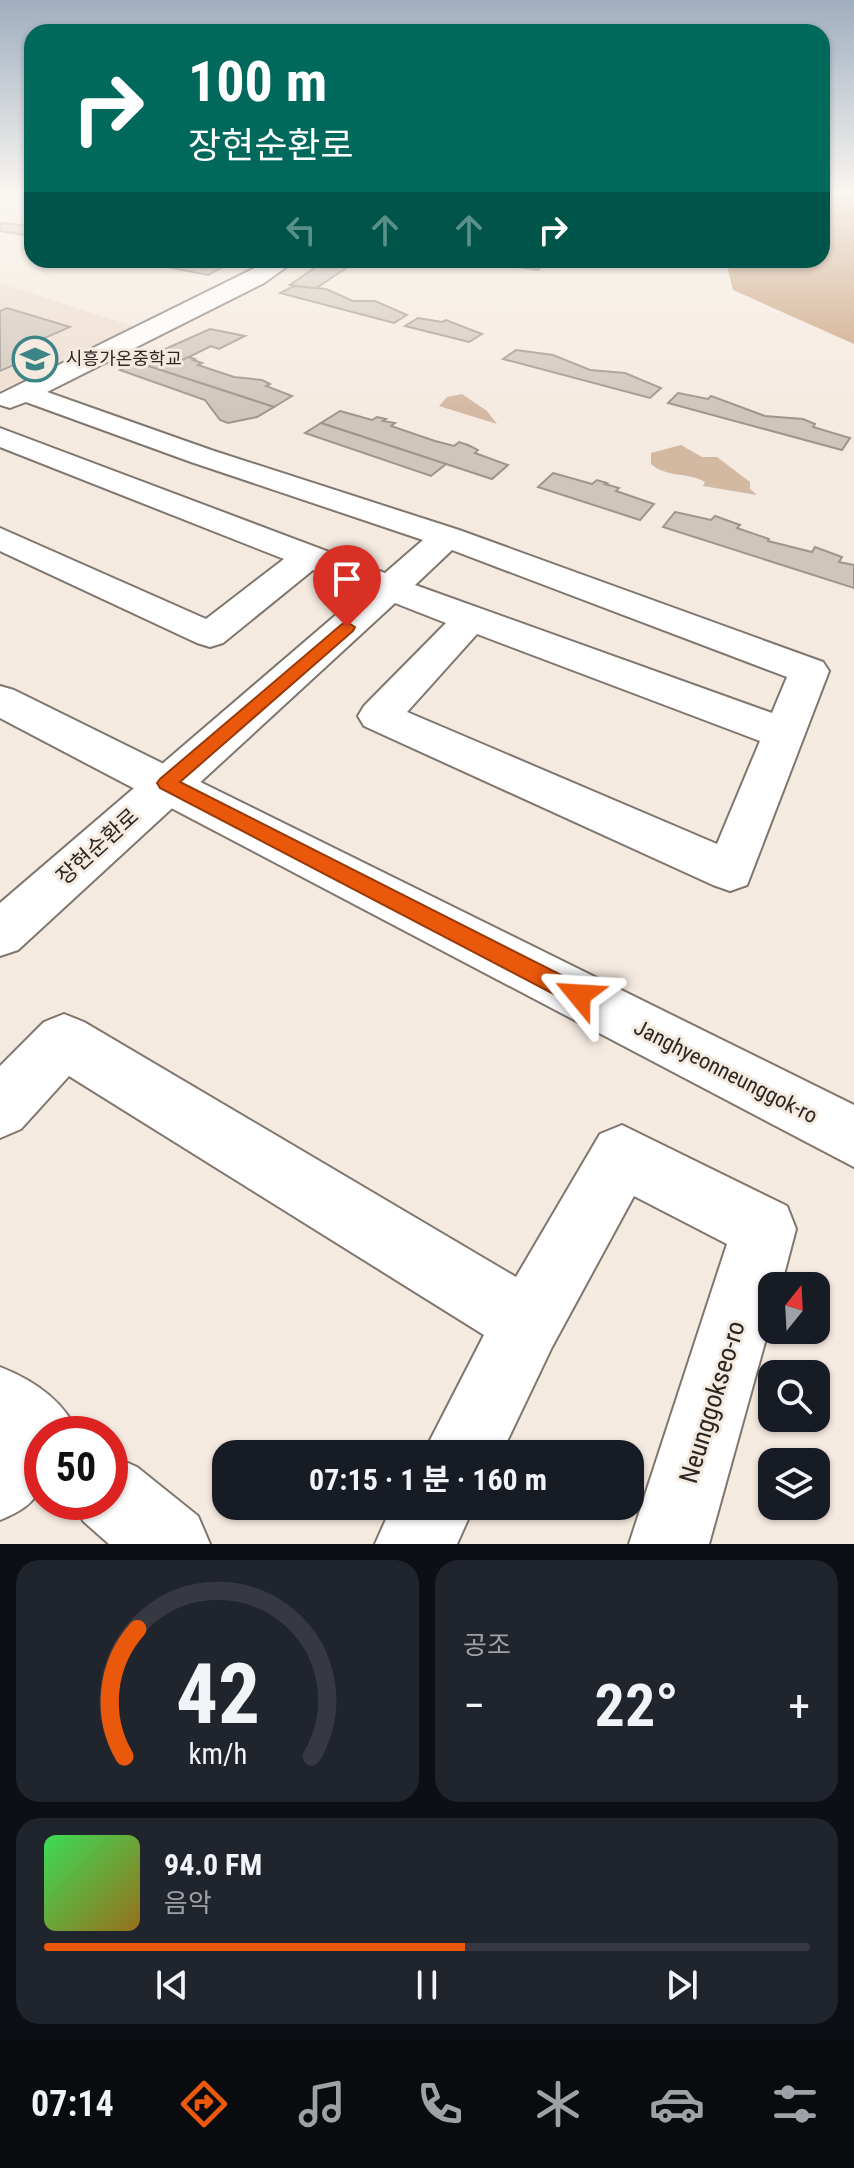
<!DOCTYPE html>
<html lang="ko">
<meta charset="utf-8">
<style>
:root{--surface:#171b24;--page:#20242c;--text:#f1f3f6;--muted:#9ea1a6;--line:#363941;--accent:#ea580c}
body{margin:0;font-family:"Roboto Condensed","Noto Sans KR",sans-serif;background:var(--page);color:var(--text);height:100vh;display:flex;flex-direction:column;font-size:30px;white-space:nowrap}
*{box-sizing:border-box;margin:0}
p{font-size:26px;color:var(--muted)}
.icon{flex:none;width:44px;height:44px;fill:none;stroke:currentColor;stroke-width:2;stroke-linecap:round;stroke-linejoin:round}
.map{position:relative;height:1544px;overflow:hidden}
.sheet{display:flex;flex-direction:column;gap:16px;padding:16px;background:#0d0f14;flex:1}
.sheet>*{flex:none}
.banner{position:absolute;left:24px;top:24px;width:806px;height:244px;border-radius:24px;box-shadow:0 2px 6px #0004;background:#00695c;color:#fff;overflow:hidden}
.needle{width:52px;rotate:18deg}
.controls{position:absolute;left:758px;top:1272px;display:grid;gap:16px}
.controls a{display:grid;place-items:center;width:72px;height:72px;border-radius:16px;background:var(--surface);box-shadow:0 2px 6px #0004;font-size:40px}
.speed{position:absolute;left:24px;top:1416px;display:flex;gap:16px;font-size:40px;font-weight:700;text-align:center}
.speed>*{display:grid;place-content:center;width:104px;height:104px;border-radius:50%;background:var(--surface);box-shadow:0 2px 6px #0004;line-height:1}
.speed .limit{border:12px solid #d22;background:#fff;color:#111}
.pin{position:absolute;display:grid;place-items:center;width:68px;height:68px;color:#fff;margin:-82px -34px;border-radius:50% 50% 50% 0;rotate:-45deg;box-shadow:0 0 8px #0007}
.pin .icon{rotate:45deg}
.me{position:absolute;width:88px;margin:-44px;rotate:297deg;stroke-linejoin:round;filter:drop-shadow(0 0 6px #0008)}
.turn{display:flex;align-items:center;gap:28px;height:168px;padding:0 32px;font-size:36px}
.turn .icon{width:104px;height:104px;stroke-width:2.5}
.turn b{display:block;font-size:56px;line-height:68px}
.lanes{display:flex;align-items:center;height:76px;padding:0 32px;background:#0003;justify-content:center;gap:40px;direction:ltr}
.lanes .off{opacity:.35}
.big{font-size:60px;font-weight:700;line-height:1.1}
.sheet .widget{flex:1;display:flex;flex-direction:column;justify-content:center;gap:12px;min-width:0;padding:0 28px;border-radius:24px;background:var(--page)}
.sheet .dial{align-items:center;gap:0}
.dial svg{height:208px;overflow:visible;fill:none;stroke:var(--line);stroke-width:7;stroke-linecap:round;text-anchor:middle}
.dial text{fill:var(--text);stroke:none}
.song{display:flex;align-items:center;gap:24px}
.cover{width:96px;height:96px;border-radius:12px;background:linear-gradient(135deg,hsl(130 70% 55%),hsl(40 70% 35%))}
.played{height:8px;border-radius:4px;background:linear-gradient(90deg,var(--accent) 55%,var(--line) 55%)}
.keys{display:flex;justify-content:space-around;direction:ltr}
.heat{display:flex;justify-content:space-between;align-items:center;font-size:44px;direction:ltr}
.sheet .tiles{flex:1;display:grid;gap:16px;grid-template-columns:1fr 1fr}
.widget:last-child{grid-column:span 2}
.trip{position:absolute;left:212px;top:1440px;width:432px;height:80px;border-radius:24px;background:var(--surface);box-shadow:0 2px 6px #0004;font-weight:700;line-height:80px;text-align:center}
.tab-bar{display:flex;height:128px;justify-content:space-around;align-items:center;background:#090b0e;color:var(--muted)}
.tab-bar .icon{width:56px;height:56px}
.tab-bar .current{color:var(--accent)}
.tab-bar b{font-size:36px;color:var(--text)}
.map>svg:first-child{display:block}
</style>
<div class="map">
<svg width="854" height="1544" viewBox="0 0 854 1544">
<rect width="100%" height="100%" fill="#f5eae0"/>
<path fill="#eedcce" d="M0,283l139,45 -139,62z"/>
<g fill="#d3b9a2">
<path d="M462,394l25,17 10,13 -58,-18 8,-9z"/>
<path d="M681,445l21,12h15l33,25v7l7,6 -54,-9 2,-4c-17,-10 -38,-4 -54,-18v-11z"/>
</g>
<path fill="#c89e79" d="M822,195h32v149l-121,-54 -6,-25 -4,-5h99z"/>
<g fill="#d0c5bb" stroke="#a0958c" stroke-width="2">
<path d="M0,223l32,3 -3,2h3v8l-32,-5z"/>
<path d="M131,260h73l17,8 -13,7z"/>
<path d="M326,260h32l-43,29 -25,-4z"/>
<path d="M530,260l15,3 -7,7 -62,-9z"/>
<path d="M294,286l32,3 27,12h22l32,14 -13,8 -114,-30z"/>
<path d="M7,308l63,19 -51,22 17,6 -36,16v-60z"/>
<path d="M418,318l24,4 4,-2 36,14 -13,8 -64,-16z"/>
<path d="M210,329l35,7 -26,13 -8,-3 -28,14 -27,-7z"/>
<path d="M516,350l37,5 37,15 35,3 36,15 -11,10 -147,-39z"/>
<path d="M156,353l27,7 5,-3 7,2 -2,1 9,3 -4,2 36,12 28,3 8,4 -4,2 26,10 -18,11 -138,-45z"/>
<path d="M136,362l138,45 -17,10 -29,6 -8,-3 -15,-20 -85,-30z"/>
<path d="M678,393l30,6 3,-3 54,20 38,3 12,5 -2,3 37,11 -8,12 -174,-47z"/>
<path d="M340,411l32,9 5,-3 9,2 -3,2 12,2 -4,3 44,15 19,5 5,-4 9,3 10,5 -3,3 33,12 -16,14 -171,-56z"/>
<path d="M321,423l125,41 -15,12 -126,-43z"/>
<path d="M553,473l39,11 5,-4 10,3 -2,1 14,4 -3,3 38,13 -14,16 -102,-33z"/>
<path d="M675,512l36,8 4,-4 25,9 -3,3 32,11 -1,2 44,11 3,-5 27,10 -3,5 15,3v23l-191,-61z"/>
</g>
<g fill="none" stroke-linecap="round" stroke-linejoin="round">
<g stroke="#80766d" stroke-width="4">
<g id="minor">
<path d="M271,260h25l-32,23 -217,109 164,58 248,80 364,132 6,9 -82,214 -17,6 -17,-6 -349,-159 -6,-10 6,-10 82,-83 -51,-20 -377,347 -18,6v-53l365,-313 -52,-20 -90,73 -13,4 -13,-4 -197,-92v-23l206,91 78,-60 -284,-112v-19l385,145 38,-33 -232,-78 -165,-60 -16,6 -10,-3v-11zM452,550l335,127 -15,36 -357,-128zM477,634l283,107 -43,103 -310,-132z"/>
<path d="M64,1014l20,8 432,255 84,-143 22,-9 165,81 9,23 -15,57h-9v31l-63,227h-80l98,-300 -93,-48 -82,151 -51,107h-78l61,-119 -415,-259 -48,53 -21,9v-72l44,-44z"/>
<path d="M0,1367c33,13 64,33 78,67h-36c0,48 8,66 -42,86z"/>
<path d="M110,1455l27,12 61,49 12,28h-101l-26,-23 -8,-19h35z"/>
<path d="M392,1506h82l-17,38h-82z"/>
</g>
</g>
<g stroke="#80766d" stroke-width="4">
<path id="major" d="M0,686l14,4 840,415v62l-854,-449z"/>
</g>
<use href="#minor" fill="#fff" fill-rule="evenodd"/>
<use href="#major" fill="#fff" fill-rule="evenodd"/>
</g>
<linearGradient id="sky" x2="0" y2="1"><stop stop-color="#9faebf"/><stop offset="0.47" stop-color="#faf6f1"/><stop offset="1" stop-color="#faf6f1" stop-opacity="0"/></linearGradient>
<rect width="854" height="411" fill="url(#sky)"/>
<path fill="#ea580c" stroke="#983908" stroke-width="2" d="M347,622l8,5 -2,4 -173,151 407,206 3,7 -3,8 -8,3 -8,-3 -411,-215 -3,-5 3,-4 182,-155z"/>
<defs>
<g id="school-ring" transform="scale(2.3)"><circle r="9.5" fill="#f5eae0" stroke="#3c8485" stroke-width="1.5"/><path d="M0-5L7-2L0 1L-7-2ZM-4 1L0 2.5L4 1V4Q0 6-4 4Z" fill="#3c8485"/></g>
</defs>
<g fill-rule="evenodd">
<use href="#school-ring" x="35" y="359"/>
</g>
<g text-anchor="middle" stroke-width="6" stroke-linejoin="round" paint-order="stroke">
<g font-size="18" fill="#2c2724" stroke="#f5eae0" text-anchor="start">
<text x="66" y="365">시흥가온중학교</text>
</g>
<g font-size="22" fill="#2c2724" stroke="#f5eae0">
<text transform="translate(97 846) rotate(-42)" y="8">장현순환로</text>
<text transform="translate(726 1071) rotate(27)" y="8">Janghyeonneunggok-ro</text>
</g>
<g font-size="26" fill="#2c2724" stroke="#f5eae0">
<text transform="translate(712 1402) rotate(-73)" y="9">Neunggokseo-ro</text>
</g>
</g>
</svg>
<div class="controls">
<a><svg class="needle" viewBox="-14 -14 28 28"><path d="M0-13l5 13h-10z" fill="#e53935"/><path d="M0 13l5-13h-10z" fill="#9ea1a6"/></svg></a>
<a><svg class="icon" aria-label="search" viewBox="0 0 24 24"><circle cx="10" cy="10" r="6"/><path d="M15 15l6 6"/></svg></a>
<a><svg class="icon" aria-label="layers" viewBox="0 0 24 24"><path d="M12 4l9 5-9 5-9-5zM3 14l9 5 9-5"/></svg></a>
</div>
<div class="speed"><div class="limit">50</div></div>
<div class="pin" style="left:347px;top:627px;background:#d93025"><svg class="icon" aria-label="arrive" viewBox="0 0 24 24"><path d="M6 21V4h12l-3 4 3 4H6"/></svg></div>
<svg class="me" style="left:579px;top:995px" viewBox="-20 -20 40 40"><path d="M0-17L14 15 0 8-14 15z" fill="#ea580c" stroke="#fff" stroke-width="4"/></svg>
<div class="trip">07:15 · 1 분 · 160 m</div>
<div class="banner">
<div class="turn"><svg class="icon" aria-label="right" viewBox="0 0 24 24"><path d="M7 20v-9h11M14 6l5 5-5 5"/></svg><div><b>100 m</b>장현순환로</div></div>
<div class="lanes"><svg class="icon off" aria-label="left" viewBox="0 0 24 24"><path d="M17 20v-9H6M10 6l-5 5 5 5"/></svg><svg class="icon off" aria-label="ahead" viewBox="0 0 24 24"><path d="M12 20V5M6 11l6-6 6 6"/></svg><svg class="icon off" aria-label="ahead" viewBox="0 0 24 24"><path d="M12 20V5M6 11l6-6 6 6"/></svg><svg class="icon" aria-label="right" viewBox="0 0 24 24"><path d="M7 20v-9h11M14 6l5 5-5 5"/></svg></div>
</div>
</div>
<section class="sheet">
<div class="tiles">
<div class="widget dial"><svg viewBox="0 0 100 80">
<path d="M14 69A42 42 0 1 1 86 69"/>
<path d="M14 69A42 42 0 0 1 19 20" stroke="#ea580c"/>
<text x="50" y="56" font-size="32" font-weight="700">42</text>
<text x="50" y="72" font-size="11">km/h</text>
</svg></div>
<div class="widget"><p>공조</p>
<div class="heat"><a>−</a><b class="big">22°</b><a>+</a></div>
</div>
<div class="widget">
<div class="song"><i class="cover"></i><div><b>94.0 FM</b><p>음악</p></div></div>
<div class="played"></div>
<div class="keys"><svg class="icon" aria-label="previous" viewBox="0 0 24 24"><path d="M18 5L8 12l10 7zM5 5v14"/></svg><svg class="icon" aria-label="pause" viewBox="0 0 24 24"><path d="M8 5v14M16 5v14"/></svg><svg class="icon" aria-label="next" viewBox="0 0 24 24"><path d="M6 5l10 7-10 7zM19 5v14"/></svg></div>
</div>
</div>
</section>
<nav class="tab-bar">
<b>07:14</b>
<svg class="icon current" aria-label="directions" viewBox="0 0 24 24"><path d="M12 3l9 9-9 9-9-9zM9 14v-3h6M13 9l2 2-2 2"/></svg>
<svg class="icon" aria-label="music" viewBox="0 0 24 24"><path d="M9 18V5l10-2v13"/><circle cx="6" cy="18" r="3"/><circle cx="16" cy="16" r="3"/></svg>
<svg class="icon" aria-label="phone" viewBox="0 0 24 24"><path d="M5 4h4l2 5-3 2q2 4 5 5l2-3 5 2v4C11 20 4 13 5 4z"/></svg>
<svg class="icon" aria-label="climate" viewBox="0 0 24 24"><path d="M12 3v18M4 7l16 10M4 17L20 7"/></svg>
<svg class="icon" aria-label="car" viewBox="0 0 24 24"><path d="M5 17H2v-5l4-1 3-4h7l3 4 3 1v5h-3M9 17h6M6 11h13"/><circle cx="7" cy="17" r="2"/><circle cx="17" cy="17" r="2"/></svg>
<svg class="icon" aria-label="filters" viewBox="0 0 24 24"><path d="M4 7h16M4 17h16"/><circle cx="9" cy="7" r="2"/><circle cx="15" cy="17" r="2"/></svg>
</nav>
